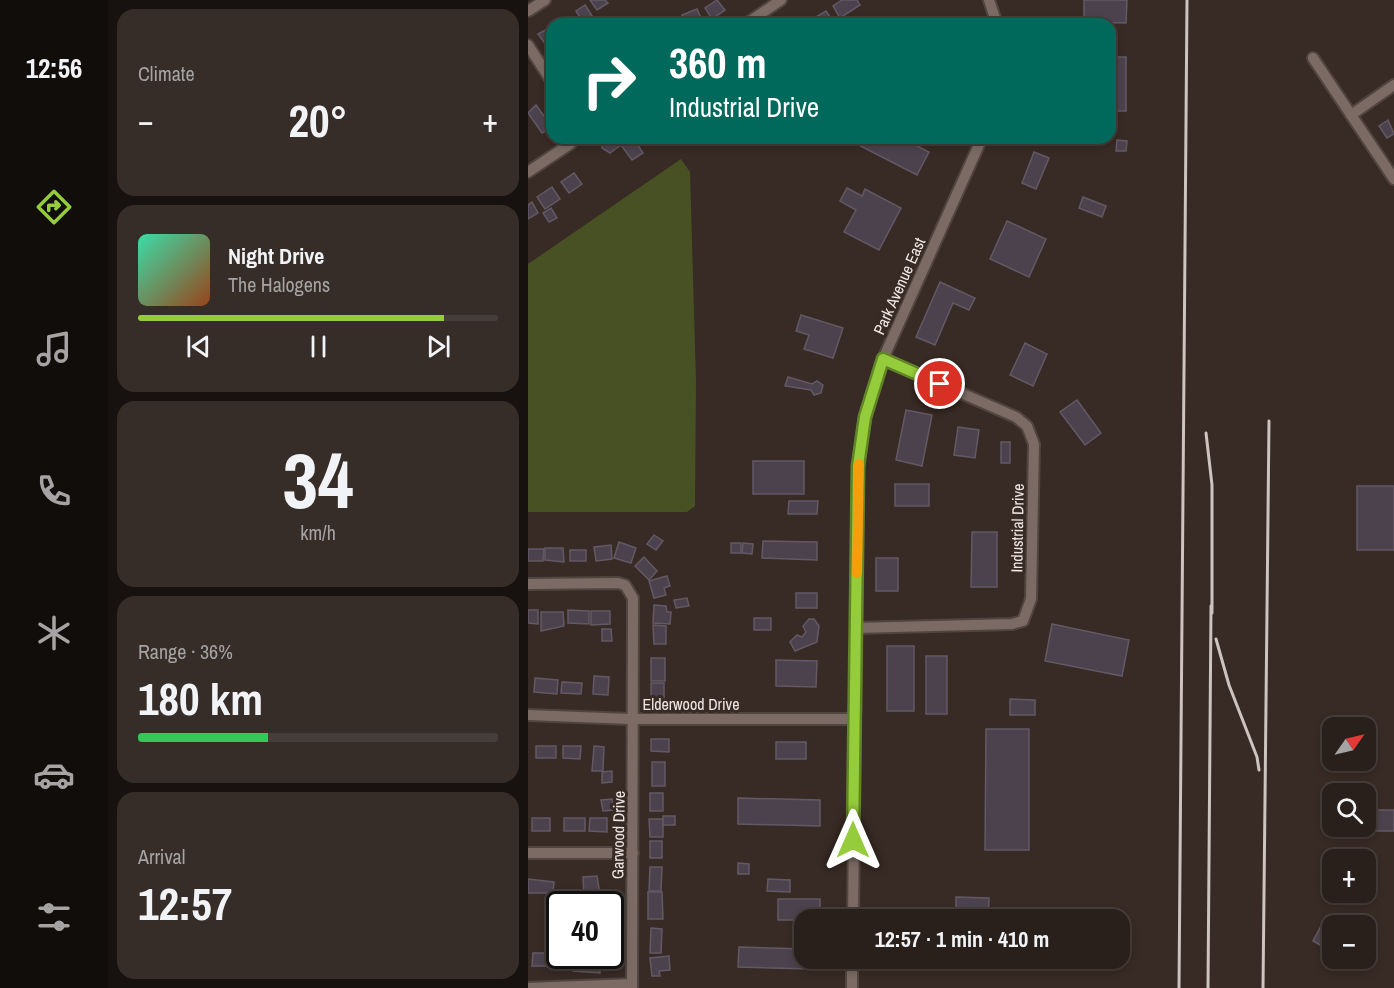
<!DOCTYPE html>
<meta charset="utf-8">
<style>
:root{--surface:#2a201b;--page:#362d28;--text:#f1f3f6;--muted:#a5a3a3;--line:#463e3a;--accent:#95cc3b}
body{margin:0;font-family:"Archivo Narrow",sans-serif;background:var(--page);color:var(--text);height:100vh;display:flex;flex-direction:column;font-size:22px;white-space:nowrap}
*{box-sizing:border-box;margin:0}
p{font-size:20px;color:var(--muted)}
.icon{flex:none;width:33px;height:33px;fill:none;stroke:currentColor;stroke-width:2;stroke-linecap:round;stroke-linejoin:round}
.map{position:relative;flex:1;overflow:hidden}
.drawer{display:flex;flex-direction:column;gap:9px;padding:9px;background:#17120f;width:420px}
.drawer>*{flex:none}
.banner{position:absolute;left:18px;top:18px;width:570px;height:126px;border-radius:18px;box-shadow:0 3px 9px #0003,0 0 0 2px var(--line);background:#00695c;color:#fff;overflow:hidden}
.needle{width:39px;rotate:56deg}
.fabs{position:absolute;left:794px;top:717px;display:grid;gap:12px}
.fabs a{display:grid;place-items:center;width:54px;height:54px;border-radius:12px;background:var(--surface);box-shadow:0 3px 9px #0003,0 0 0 2px var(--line);font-size:30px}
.speed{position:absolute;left:18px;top:891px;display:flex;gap:12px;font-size:30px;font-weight:700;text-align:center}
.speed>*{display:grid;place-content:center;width:78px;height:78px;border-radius:50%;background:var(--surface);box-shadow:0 3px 9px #0003,0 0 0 2px var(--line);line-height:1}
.speed .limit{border:3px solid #111;border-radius:9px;background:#fff;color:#111}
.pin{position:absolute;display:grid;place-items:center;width:51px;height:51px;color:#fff;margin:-26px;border:3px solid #fff;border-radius:50%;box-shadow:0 2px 6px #0007}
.me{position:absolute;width:66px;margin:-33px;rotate:0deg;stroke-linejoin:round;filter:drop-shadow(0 0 4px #0008)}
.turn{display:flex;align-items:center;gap:21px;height:126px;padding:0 24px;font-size:27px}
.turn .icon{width:78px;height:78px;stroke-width:2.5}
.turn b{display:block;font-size:42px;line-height:51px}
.big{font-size:45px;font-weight:700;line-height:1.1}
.drawer .card{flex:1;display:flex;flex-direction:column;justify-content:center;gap:9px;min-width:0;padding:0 21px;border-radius:18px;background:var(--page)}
.drawer .dial{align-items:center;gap:0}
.dial b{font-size:78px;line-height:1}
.song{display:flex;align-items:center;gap:18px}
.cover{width:72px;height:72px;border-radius:9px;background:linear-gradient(135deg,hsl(160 70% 55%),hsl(20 70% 35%))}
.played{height:6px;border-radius:3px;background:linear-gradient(90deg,var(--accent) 85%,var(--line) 85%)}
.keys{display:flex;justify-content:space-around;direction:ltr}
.heat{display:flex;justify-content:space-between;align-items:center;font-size:33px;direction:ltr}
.charge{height:9px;border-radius:4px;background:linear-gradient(90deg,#34c759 36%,var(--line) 0)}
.trip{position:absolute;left:266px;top:909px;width:336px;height:60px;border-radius:18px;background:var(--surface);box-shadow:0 3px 9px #0003,0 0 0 2px var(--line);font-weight:700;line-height:60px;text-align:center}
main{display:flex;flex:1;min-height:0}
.dock{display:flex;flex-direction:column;width:108px;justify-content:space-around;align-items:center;background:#110d0b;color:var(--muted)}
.dock .icon{width:42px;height:42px}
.dock .on{color:var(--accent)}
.dock b{font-size:27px;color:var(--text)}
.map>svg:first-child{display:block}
</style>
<main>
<nav class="dock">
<b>12:56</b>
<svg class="icon on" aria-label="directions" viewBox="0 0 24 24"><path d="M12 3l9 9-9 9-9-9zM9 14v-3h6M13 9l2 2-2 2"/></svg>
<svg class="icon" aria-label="music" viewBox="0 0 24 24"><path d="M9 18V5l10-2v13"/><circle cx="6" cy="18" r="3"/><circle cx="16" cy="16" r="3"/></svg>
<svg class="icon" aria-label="phone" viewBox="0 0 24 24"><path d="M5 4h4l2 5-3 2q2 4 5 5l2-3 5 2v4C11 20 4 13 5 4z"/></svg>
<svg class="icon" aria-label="climate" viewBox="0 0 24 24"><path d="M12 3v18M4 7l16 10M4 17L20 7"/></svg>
<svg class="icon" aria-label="car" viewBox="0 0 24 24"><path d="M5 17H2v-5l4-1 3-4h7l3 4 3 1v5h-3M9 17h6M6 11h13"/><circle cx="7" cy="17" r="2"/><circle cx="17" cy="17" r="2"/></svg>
<svg class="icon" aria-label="filters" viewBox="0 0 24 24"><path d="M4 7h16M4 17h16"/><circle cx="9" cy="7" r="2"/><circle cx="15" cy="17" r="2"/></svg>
</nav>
<section class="drawer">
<div class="card"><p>Climate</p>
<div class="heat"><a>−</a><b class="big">20°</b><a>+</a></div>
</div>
<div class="card">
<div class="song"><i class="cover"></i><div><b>Night Drive</b><p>The Halogens</p></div></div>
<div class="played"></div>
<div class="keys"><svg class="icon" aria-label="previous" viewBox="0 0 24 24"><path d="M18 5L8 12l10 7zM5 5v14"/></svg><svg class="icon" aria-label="pause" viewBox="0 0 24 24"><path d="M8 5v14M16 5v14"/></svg><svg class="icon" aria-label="next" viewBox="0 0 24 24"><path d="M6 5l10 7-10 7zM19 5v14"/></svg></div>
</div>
<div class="card dial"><b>34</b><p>km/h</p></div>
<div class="card"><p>Range · 36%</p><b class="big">180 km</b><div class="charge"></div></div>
<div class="card"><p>Arrival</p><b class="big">12:57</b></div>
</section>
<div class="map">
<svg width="866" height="988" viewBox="0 0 866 988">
<rect width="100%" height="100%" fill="#382a24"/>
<path fill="#485123" d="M153,159l9,13 6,208 -1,126 -8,6h-159v-248z"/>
<g fill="#4c424e" stroke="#635965" stroke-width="1.5">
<path d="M62,0h15l3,3 -11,7z"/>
<path d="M189,0l8,10 -13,9 -7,-11z"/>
<path d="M314,0h15l3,5 -20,13 -7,-12z"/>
<path d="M556,0h43l-1,23 -42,-1z"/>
<path d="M57,5l9,14 -10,5 -8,-13z"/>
<path d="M169,9l5,11 -16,4 -4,-9z"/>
<path d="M298,11l8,12 -20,1 5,-3 -3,-4z"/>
<path d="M21,28l3,5v20l-14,-19z"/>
<rect x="582" y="57" width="16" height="54"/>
<path d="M8,105l16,22 -10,6 -14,-20z"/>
<path d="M860,120l6,14 -7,4 -8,-12z"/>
<path d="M105,138l10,15 -11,7 -11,-15 -11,8 -8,-5 -1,-10z"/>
<path d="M317,138h57l27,14 -12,23z"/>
<path d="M589,140l10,1 -1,10h-10z"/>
<path d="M506,152l15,6 -13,31 -14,-6z"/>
<path d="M46,173l8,11 -13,9 -8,-11z"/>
<path d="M24,187l8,12 -15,10 -8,-12z"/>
<path d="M319,188l15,8 3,-7 36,19 -22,42 -35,-18 12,-22 -16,-9z"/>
<path d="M555,197l23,9 -4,11 -23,-9z"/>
<path d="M4,202l6,11 -10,6v-14z"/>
<path d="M23,208l6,10 -8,4 -6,-9z"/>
<path d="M479,221l39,18 -17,38 -39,-18z"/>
<path d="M412,282l35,16 -6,12 -16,-7 -18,42 -19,-8z"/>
<path d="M273,315l42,13 -10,30 -29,-9 5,-14 -13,-4z"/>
<path d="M497,343l22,11 -14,32 -23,-11z"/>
<path d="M260,377l24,7 5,-3 6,4 -2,8 -7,2 -3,-5 -26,-4z"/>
<path d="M549,400l24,33 -16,12 -25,-33z"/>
<path d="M378,410l26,5 -10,51 -26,-6z"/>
<path d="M430,427l21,3 -4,28 -21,-3z"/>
<rect x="473" y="442" width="9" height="21"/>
<rect x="225" y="461" width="51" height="33"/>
<rect x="367" y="484" width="34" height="22"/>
<rect x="829" y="486" width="37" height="64"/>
<path d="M261,501h29l-1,13h-29z"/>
<path d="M444,532h25v55h-26z"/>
<path d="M126,535l9,6 -7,9 -9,-6z"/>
<path d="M235,541l54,1v18l-55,-2z"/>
<path d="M91,542l17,6 -5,15 -17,-5z"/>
<rect x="203" y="543" width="10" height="10"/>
<path d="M215,543l10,1 -1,10 -10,-1z"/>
<path d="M83,545l1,14 -16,2 -2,-14z"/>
<path d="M17,548h18l1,14 -19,-2z"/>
<path d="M0,549h16l-1,12h-15z"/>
<rect x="42" y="550" width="16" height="11"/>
<path d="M116,557l13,14 -8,9 -14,-14z"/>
<rect x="348" y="558" width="22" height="33"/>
<path d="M139,576l3,10 -6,2 2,7 -12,3 -5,-17z"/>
<rect x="268" y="593" width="21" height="15"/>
<path d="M159,598l2,8 -13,2 -2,-8z"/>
<path d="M126,605l12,1 1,6h4l-1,12 -17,-1z"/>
<path d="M0,610h10v14l-10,-1z"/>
<path d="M40,610l21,1v13l-21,-1z"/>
<path d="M63,611h19v13l-19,1z"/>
<path d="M13,612h22l1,14 -23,5z"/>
<rect x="226" y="618" width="17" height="12"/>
<path d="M281,619h5l5,7 -2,16 -22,9 -5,-9 7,-7 5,2 4,-5 -3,-6z"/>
<path d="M524,624l77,16 -7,36 -77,-15z"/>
<path d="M125,625l13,1v18h-12z"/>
<path d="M74,629h9l1,12h-10z"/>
<rect x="359" y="646" width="27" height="65"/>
<rect x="398" y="656" width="21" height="58"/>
<rect x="123" y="658" width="14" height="23"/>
<path d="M248,660l41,1 -1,26 -40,-1z"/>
<path d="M66,676l15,1 -1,18 -15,-1z"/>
<path d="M7,678l23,2 -1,14 -23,-2z"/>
<path d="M34,682l20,1 -1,11 -20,-1z"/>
<rect x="123" y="683" width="13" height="17"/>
<path d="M482,699l25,1v15h-25z"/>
<path d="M458,729h43v121h-44z"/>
<path d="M123,739h18v13l-18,-1z"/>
<rect x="248" y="742" width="30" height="17"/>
<rect x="8" y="746" width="20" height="12"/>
<path d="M35,746h18l-1,13 -17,-1z"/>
<path d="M66,746l10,1 -1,24h-11z"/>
<rect x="124" y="762" width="13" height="24"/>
<path d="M84,771v11l-10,1v-11z"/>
<rect x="122" y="793" width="13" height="18"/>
<path d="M210,798l82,2v26l-82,-2z"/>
<path d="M84,799l2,11 -11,1 -2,-11z"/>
<path d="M837,810h29v21h-30z"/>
<rect x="135" y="816" width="12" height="9"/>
<rect x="4" y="818" width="18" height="13"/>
<rect x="36" y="818" width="21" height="13"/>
<path d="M62,818h17v14l-18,-1z"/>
<path d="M121,819h14v18h-13z"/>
<rect x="122" y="841" width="12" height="17"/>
<path d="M210,863l11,1v10h-11z"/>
<path d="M122,867h12l-1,24h-12z"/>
<path d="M69,876l3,19 -16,1 -1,-19z"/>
<path d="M0,879l26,3 -1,11h-25z"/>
<path d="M240,879l22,1v12l-23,-1z"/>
<path d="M120,892h14l1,27h-15z"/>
<path d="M428,897l33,1 -1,22h-32z"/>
<rect x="250" y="899" width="42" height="21"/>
<path d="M794,924l10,6v22l-19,-11z"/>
<path d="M123,928l11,1 -1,24h-11z"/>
<path d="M211,947l65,2v9h5v11l-71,-2z"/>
<path d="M5,953h17v13h-18z"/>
<path d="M141,956l1,14 -11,1 1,5h-8l-2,-18z"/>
<path d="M44,958l28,2v13l-27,-2z"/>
</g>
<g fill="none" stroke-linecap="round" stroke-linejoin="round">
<g stroke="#514540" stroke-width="14">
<g id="minor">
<path d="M461,0l8,24"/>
<path d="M0,11l17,-11"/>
<path d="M218,24l35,-24"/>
<path d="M0,45l24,37"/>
<path d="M785,58l81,121"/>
<path d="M823,115l43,-30"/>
<path d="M0,172l42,-28 5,-6"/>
<path d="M0,584l90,-1 7,2 8,13 -1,390"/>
<path d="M328,628l156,-4 11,-3 8,-22 3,-155 -7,-18 -11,-9 -133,-58"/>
<path d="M0,715l102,4h224"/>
<path d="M0,853h105"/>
<path d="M325,920l5,-454 7,-49 18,-58 99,-221"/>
<path d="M0,988l104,-4"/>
<path d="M324,988v-30"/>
</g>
</g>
<use href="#minor" stroke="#7b6b64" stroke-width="10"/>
<g stroke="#cdc3bf" stroke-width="3">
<path d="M678,433l6,52v128"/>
<path d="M688,639l13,46 28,72 2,13"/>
<path d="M651,988l8,-988"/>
<path d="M680,988l3,-382"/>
<path d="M735,988l6,-567"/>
</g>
</g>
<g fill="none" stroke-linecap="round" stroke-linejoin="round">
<g stroke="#618526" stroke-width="15">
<path id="route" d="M325,840l5,-374 7,-49 18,-58 57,25"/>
</g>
<use href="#route" stroke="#95cc3b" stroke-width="10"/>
<path stroke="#f59e0b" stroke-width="10" d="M329,573l2,-109"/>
</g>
<g text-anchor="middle" stroke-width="6" stroke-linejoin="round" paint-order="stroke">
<g font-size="16" fill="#f0e7e3" stroke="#382a24">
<text transform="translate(371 286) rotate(-66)" y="6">Park Avenue East</text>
<text transform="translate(489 528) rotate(-89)" y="6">Industrial Drive</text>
<text x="163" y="710">Elderwood Drive</text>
<text transform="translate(90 835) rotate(-89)" y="6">Garwood Drive</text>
</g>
</g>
</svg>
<div class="fabs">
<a><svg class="needle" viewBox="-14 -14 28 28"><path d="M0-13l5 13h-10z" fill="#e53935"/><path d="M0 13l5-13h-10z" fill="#a5a3a3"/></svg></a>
<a><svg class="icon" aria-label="search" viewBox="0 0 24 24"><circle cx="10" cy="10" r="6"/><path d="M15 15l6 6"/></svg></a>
<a>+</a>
<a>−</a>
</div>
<div class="speed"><div class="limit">40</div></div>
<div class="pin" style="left:412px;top:384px;background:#d93025"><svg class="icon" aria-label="arrive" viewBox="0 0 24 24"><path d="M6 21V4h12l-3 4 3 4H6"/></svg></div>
<svg class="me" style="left:325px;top:840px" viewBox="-20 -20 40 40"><path d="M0-17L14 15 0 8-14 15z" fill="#95cc3b" stroke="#fff" stroke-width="4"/></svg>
<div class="trip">12:57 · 1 min · 410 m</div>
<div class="banner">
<div class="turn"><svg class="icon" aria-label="right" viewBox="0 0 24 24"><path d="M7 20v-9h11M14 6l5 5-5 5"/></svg><div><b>360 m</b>Industrial Drive</div></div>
</div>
</div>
</main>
